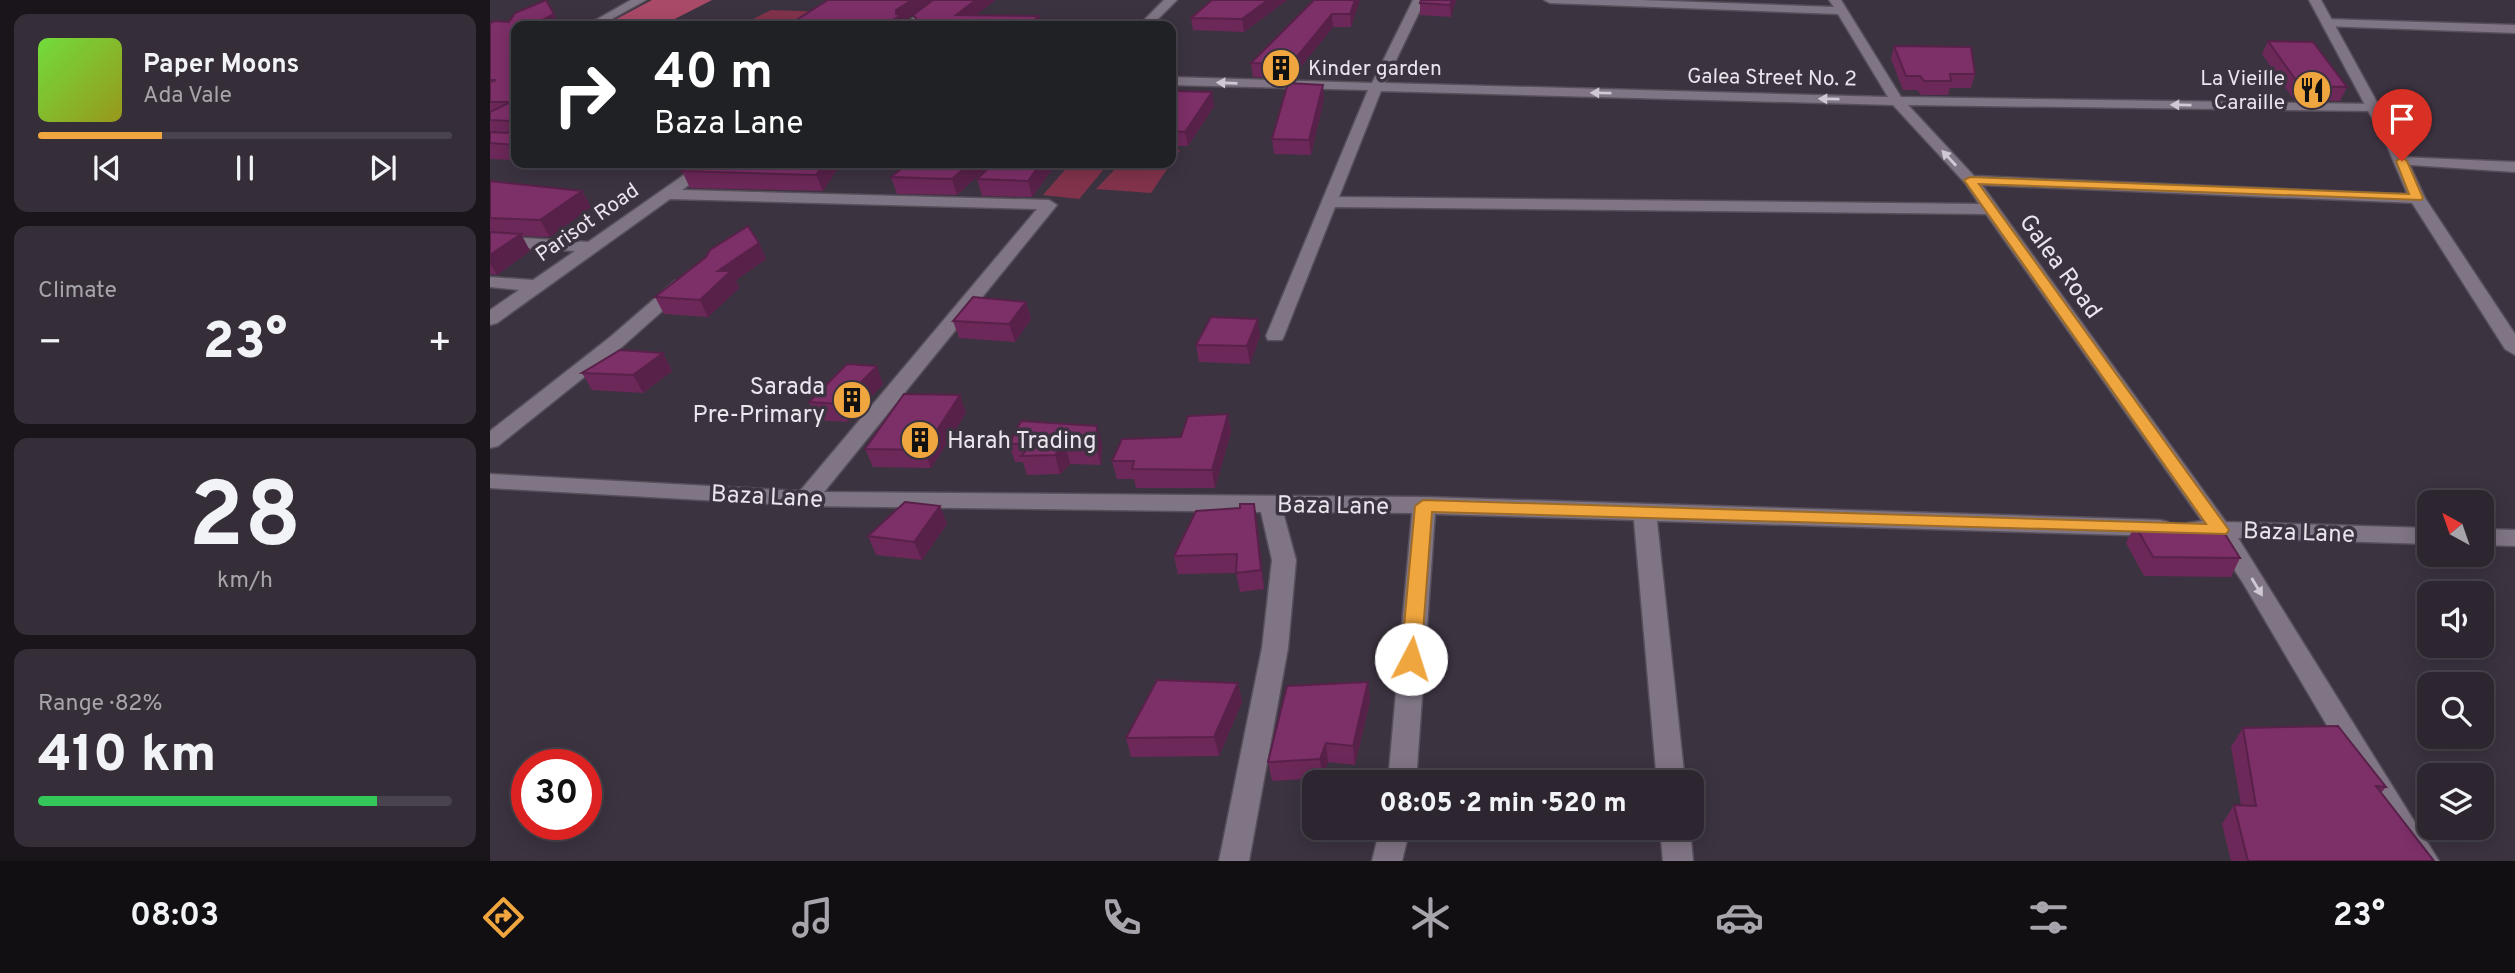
<!DOCTYPE html>
<meta charset="utf-8">
<style>
:root{--surface:#2d2630;--page:#352e38;--text:#f1f3f6;--muted:#a7a5ab;--line:#48434c;--accent:#f0a63e}
body{margin:0;font-family:Overpass,sans-serif;background:var(--page);color:var(--text);height:100vh;display:flex;flex-direction:column;font-size:26px;white-space:nowrap}
*{box-sizing:border-box;margin:0}
p{font-size:23px;color:var(--muted)}
.icon{flex:none;width:38px;height:38px;fill:none;stroke:currentColor;stroke-width:2;stroke-linecap:round;stroke-linejoin:round}
.map{position:relative;flex:1;overflow:hidden}
.details{display:flex;flex-direction:column;gap:14px;padding:14px;background:#19151a;width:490px}
.details>*{flex:none}
.top-card{position:absolute;left:21px;top:21px;width:665px;height:147px;border-radius:14px;box-shadow:0 4px 18px #0003,0 0 0 2px var(--line);background:#202124;color:#fff;overflow:hidden}
.needle{width:46px;rotate:320deg}
.buttons{position:absolute;left:1927px;top:490px;display:grid;gap:14px}
.buttons a{display:grid;place-items:center;width:77px;height:77px;border-radius:14px;background:var(--surface);box-shadow:0 4px 18px #0003,0 0 0 2px var(--line);font-size:35px}
.speed{position:absolute;left:21px;top:749px;display:flex;gap:14px;font-size:35px;font-weight:700;text-align:center}
.speed>*{display:grid;place-content:center;width:91px;height:91px;border-radius:50%;background:var(--surface);box-shadow:0 4px 18px #0003,0 0 0 2px var(--line);line-height:1}
.speed .limit{border:10px solid #d22;background:#fff;color:#111}
.pin{position:absolute;display:grid;place-items:center;width:60px;height:60px;color:#fff;margin:-72px -30px;border-radius:50% 50% 50% 0;rotate:-45deg;box-shadow:0 0 7px #0007}
.pin .icon{rotate:45deg}
.me{position:absolute;width:77px;margin:-38px;rotate:5deg;stroke-linejoin:round;filter:drop-shadow(0 0 5px #0008)}
.turn{display:flex;align-items:center;gap:24px;height:147px;padding:0 28px;font-size:32px}
.turn .icon{width:91px;height:91px;stroke-width:2.5}
.turn b{display:block;font-size:49px;line-height:60px}
.big{font-size:52px;font-weight:800;line-height:1.1}
.details .tile{flex:1;display:flex;flex-direction:column;justify-content:center;gap:10px;min-width:0;padding:0 24px;border-radius:14px;background:var(--page)}
.details .dial{align-items:center;gap:0}
.dial b{font-size:91px;line-height:1}
.song{display:flex;align-items:center;gap:21px}
.cover{width:84px;height:84px;border-radius:10px;background:linear-gradient(135deg,hsl(100 70% 55%),hsl(60 70% 35%))}
.played{height:7px;border-radius:4px;background:linear-gradient(90deg,var(--accent) 30%,var(--line) 30%)}
.keys{display:flex;justify-content:space-around;direction:ltr}
.heat{display:flex;justify-content:space-between;align-items:center;font-size:38px;direction:ltr}
.charge{height:10px;border-radius:5px;background:linear-gradient(90deg,#34c759 82%,var(--line) 0)}
.trip{position:absolute;left:812px;top:770px;width:402px;height:70px;border-radius:14px;background:var(--surface);box-shadow:0 4px 18px #0003,0 0 0 2px var(--line);font-weight:800;line-height:70px;text-align:center}
.menu{display:flex;height:112px;justify-content:space-around;align-items:center;background:#120f13;color:var(--muted)}
.menu .icon{width:49px;height:49px}
.menu .on{color:var(--accent)}
.menu b{font-size:32px;color:var(--text)}
main{display:flex;flex:1;min-height:0}
.map>svg:first-child{display:block}
</style>
<main>
<section class="details">
<div class="tile">
<div class="song"><i class="cover"></i><div><b>Paper Moons</b><p>Ada Vale</p></div></div>
<div class="played"></div>
<div class="keys"><svg class="icon" aria-label="previous" viewBox="0 0 24 24"><path d="M18 5L8 12l10 7zM5 5v14"/></svg><svg class="icon" aria-label="pause" viewBox="0 0 24 24"><path d="M8 5v14M16 5v14"/></svg><svg class="icon" aria-label="next" viewBox="0 0 24 24"><path d="M6 5l10 7-10 7zM19 5v14"/></svg></div>
</div>
<div class="tile"><p>Climate</p>
<div class="heat"><a>−</a><b class="big">23°</b><a>+</a></div>
</div>
<div class="tile dial"><b>28</b><p>km/h</p></div>
<div class="tile"><p>Range · 82%</p><b class="big">410 km</b><div class="charge"></div></div>
</section>
<div class="map">
<svg width="2025" height="861" viewBox="0 0 2025 861">
<rect width="100%" height="100%" fill="#3c3340"/>
<g fill="#82334c">
<path d="M281,10l56,2 -19,14h-69z"/>
<path d="M681,150h9l-29,43 -55,-4 25,-26h50z"/>
<path d="M581,163h38l-30,36 -36,-4z"/>
</g>
<path fill="#a94a68" d="M162,0h60l-51,26 -54,-2z"/>
<g fill="none" stroke-linecap="round" stroke-linejoin="round">
<g stroke="#574f5a" stroke-width="3">
<g id="street">
<path d="M141,0h15l-47,26h-14z"/>
<path d="M448,0h14l-36,26h-14z"/>
<path d="M674,0h13l-26,26h-13z"/>
<path d="M923,0h12l-40,83 503,14 -50,-83 -288,-11 -6,-3h97l193,7 -5,-7h12l60,97 476,7 2,3 -7,4 -464,-6 66,71 449,19 2,3 -2,3 -6,2 -435,-18 244,337 203,6v16l-191,-6 201,323h-32l-164,-278 -30,-46 -25,-2 -4,-6 4,-6 14,-2 -216,-307 -651,-7 -51,129 -2,4h-14l-2,-4 102,-246 -197,-5v-8l201,6zM891,91l512,14 72,78 14,21 -640,-7z"/>
<path d="M1837,19l188,6v8l-192,-7v-6z"/>
<path d="M1911,157l114,5v10l-119,-8 -2,-3 2,-3z"/>
<path d="M211,163h17l-36,27 367,10 8,5 -233,287 602,5 734,23 8,2 4,6 -4,6 -8,2 -503,-15 28,261h-28l-23,-262 -199,-6 -19,268h-28l24,-269 -129,-1 13,48 -8,88 -39,213h-30l43,-213 10,-88 -11,-48 -455,-6 -316,-18v-14l310,17 237,-282 -367,-10 -173,124 -7,2v-15l29,-20 -29,-3v-10l43,3 42,-29 -85,-5v-10l98,6z"/>
<path d="M191,280l9,5 -3,4 -64,57 -125,100 -8,2v-17l119,-93 66,-57z"/>
<path d="M1992,529l33,1v16l-33,-1z"/>
<path d="M890,828h30l-8,33h-30z"/>
<path d="M1170,828h30l3,33h-30z"/>
</g>
</g>
<g stroke="#574f5a" stroke-width="3">
<path id="secondary" d="M1819,0h12l80,146 24,52 90,136v21l-10,-6 -96,-151 -22,-52z"/>
</g>
<use href="#street" fill="#807584" fill-rule="evenodd"/>
<use href="#secondary" fill="#807584" fill-rule="evenodd"/>
</g>
<g fill="#6c2859">
<path d="M57,0l13,26h-44v134l-26,-1v-136l19,-1z"/>
<path d="M722,0h75l-43,32 -51,-2 -2,-12z"/>
<path d="M824,0h46l-9,27h-18l-41,51 -39,-1 -2,-14z"/>
<path d="M931,0h35l-5,17 -31,-2v-12z"/>
<path d="M1778,41l79,46 -7,14 -46,-1 -32,-46z"/>
<path d="M1404,46l81,28 -4,14h-21l-2,7h-27l-4,-5h-14l-12,-31z"/>
<path d="M681,91l43,15 -26,40h-17z"/>
<path d="M834,99l-13,56 -37,-1 -2,-15z"/>
<path d="M79,163h272l-18,28 -133,-3 -8,-17 4,-2z"/>
<path d="M419,163h83l-35,32 -60,-1 -6,-17z"/>
<path d="M504,163h63l-25,34 -50,-1 -5,-17z"/>
<path d="M0,181l92,10 9,16 -41,30 -28,-1 8,15 -33,24 -7,-1z"/>
<path d="M269,243l7,16 -30,21 3,8 -31,29 -44,-3 -9,-17z"/>
<path d="M536,302l5,17 -16,23 -56,-4 -6,-17z"/>
<path d="M770,336l-10,28 -51,-2 -3,-17z"/>
<path d="M173,353l9,18 -29,22 -51,-3 -10,-17z"/>
<path d="M393,384l-35,38 -31,-2 -8,-18z"/>
<path d="M476,413l-35,55 -58,-1 -8,-18z"/>
<path d="M738,414l3,18 -16,56h-79l-2,-9h-17l-5,-18 69,-24z"/>
<path d="M519,444h93l-1,21 -31,-1 -10,10 -33,1 -4,-13h-8z"/>
<path d="M764,504l3,18 7,67 -24,3 -4,-19 -58,1 -4,-18 66,-48z"/>
<path d="M450,506l7,18 -25,36 -46,-5 -8,-19z"/>
<path d="M1645,525l105,33 -9,19 -87,-1 -18,-33z"/>
<path d="M878,682l2,19 -15,64 -27,-3 -6,16 -50,3 -4,-19z"/>
<path d="M748,683l4,19 -23,54 -88,1 -5,-19z"/>
<path d="M1753,728l143,59 -5,6 53,68h-203l-9,-37 12,-19h7l-10,-58z"/>
</g>
<g fill="#582149">
<path d="M422,0h22l-31,22 2,4h-22l13,-12v-4z"/>
<path d="M486,0h20l-34,26 -6,-11z"/>
<path d="M778,0h19l-43,32 -2,-13z"/>
<path d="M865,0h5l-9,27 -1,-13z"/>
<path d="M962,0h4l-5,17 -1,-12z"/>
<path d="M64,14l6,12h-29z"/>
<path d="M842,14l1,13 -41,51 -1,-14z"/>
<path d="M549,16l3,10h-14z"/>
<path d="M833,85l1,14 -13,56 -2,-15z"/>
<path d="M722,92l2,14 -26,40 -3,-14z"/>
<path d="M195,163h12l-9,6z"/>
<path d="M334,163h17l-18,28 -7,-16z"/>
<path d="M480,163h22l-35,32 -5,-16z"/>
<path d="M551,163h16l-25,34 -4,-16z"/>
<path d="M92,191l9,16 -41,30 -10,-17z"/>
<path d="M31,234l9,17 -33,24 -7,-12v-8z"/>
<path d="M269,243l7,16 -30,21 3,8 -31,29 -8,-17 18,-29z"/>
<path d="M536,302l5,17 -16,23 -6,-18z"/>
<path d="M768,319l2,17 -10,28 -3,-18z"/>
<path d="M173,353l9,18 -29,22 -10,-18z"/>
<path d="M387,366l6,18 -35,38 -8,-18z"/>
<path d="M470,395l6,18 -35,55 -7,-18z"/>
<path d="M738,414l3,18 -16,56 -3,-18z"/>
<path d="M607,426l5,18 -1,21 -5,-18z"/>
<path d="M575,445l5,19 -10,10 -5,-19z"/>
<path d="M764,504l3,18 7,67 -3,-19z"/>
<path d="M450,506l7,18 -25,36 -8,-18z"/>
<path d="M878,682l2,19 -15,64 -2,-19z"/>
<path d="M748,683l4,19 -23,54 -5,-19z"/>
<path d="M836,743l2,19 -6,16 -2,-19z"/>
</g>
<g fill="#7d2f68" stroke="#582149" stroke-width="2">
<path d="M56,0l8,14 -23,12h-15v119l-26,-2v-11l17,1 3,-3v-9l-20,-1v-8l21,-10h-21v-20l6,-2h-6v-57l5,-2 14,1 6,-9z"/>
<path d="M338,0h84l-16,10v4l5,1 -18,11h-96z"/>
<path d="M443,0h43l-20,15 83,1 -11,10h-116l6,-5 -5,-6z"/>
<path d="M722,0h56l-26,19 -51,-1z"/>
<path d="M824,0h41l-5,14h-18l-41,50 -40,-1z"/>
<path d="M931,0h31l-2,5 -30,-2z"/>
<path d="M1778,41l45,1 34,45 -47,-1z"/>
<path d="M1404,46l77,1 4,27h-25l1,7h-27l-4,-5h-14z"/>
<path d="M798,83l35,2 -14,55 -37,-1z"/>
<path d="M681,91l41,1 -27,40 -14,-1z"/>
<path d="M204,163h130l-8,12 -134,-4z"/>
<path d="M419,163h61l-18,16 -61,-2z"/>
<path d="M504,163h47l-13,18 -51,-2z"/>
<path d="M0,181l92,10 -42,29 -50,-2z"/>
<path d="M258,226l11,17 -41,28h13l-31,29 -45,-3 51,-40 4,-7z"/>
<path d="M0,232l31,2 -31,21z"/>
<path d="M483,297l53,5 -17,22 -56,-3z"/>
<path d="M721,317l47,2 -11,27 -51,-1z"/>
<path d="M130,350l43,3 -30,22 -51,-2z"/>
<path d="M357,364l30,2 -37,38 -31,-2z"/>
<path d="M414,394l56,1 -36,55 -59,-1z"/>
<path d="M738,414l-16,56 -80,-1 2,-8h-22l10,-22 59,-2 7,-21z"/>
<path d="M531,421l76,5 -1,21 -31,-2 -10,10 -34,1 11,-12h-23z"/>
<path d="M415,502l35,4 -26,36 -46,-6z"/>
<path d="M750,504h14l7,66 -25,3 1,-19 -63,2 22,-45 44,-3z"/>
<path d="M1645,525l85,1 20,32 -87,-1z"/>
<path d="M667,680l81,3 -24,54 -88,1z"/>
<path d="M878,682l-15,64 -27,-3 -6,16 -52,3 19,-76z"/>
<path d="M1848,726l48,61 -10,-1 58,75h-186l-14,-56 22,1 -13,-78z"/>
</g>
<defs><path id="oneway-solid" d="M-6-.8H1V-3.2L6.5 0L1 3.2V.8H-6Z" transform="scale(1.75)"/></defs>
<g fill="#d0c8d2">
<use href="#oneway-solid" transform="translate(737 83) rotate(-178)"/>
<use href="#oneway-solid" transform="translate(1111 93) rotate(-179)"/>
<use href="#oneway-solid" transform="translate(1339 99) rotate(-179)"/>
<use href="#oneway-solid" transform="translate(1691 105) rotate(-179)"/>
<use href="#oneway-solid" transform="translate(1459 158) rotate(-133)"/>
<use href="#oneway-solid" transform="translate(1767 587) rotate(59)"/>
</g>
<path fill="#f0a63e" stroke="#9c6c28" stroke-width="2" d="M1912,157l5,4 16,37 -2,2 -442,-16 247,342 3,4 -3,4 -794,-22 -11,147 -3,5 -7,2 -7,-2 -3,-5 14,-153 8,-6 783,24 -242,-344 6,-3 439,17 -13,-33z"/>
<defs>
<g id="building-disc" transform="scale(2.0125)"><circle r="9.5" fill="#f0a63e" stroke="#3c3340"/><path d="M-4-6H4V6H1V3H-1V6H-4ZM-2.5-4.3h1.7v1.8h-1.7ZM.8-4.3h1.7v1.8H.8ZM-2.5-1h1.7V.8h-1.7ZM.8-1h1.7V.8H.8Z" fill="#111"/></g>
<g id="restaurant-disc" transform="scale(2.0125)"><circle r="9.5" fill="#f0a63e" stroke="#3c3340"/><path d="M-5-6h1v4h1v-4h1v4h1v-4h1v5L-1.5 .5V6h-2V.5L-5-1ZM5-6V6H3V1.5H1.5Q1.5-4 5-6Z" fill="#111"/></g>
</defs>
<g fill-rule="evenodd">
<use href="#building-disc" x="791" y="68"/>
<use href="#restaurant-disc" x="1822" y="90"/>
<use href="#building-disc" x="362" y="400"/>
<use href="#building-disc" x="430" y="440"/>
</g>
<g text-anchor="middle" stroke-width="7" stroke-linejoin="round" paint-order="stroke">
<g font-size="21" fill="#eae4ec" stroke="#3c3340" text-anchor="start">
<text x="818" y="75">Kinder garden</text>
<text x="1795" y="85" text-anchor="end">La Vieille<tspan x="1795" dy="24">Caraille</tspan></text>
</g>
<g font-size="21" fill="#eae4ec" stroke="#3c3340">
<text transform="translate(1282 77) rotate(1)" y="7">Galea Street No. 2</text>
<text transform="translate(97 222) rotate(-35)" y="7">Parisot Road</text>
</g>
<g font-size="24" fill="#eae4ec" stroke="#3c3340">
<text transform="translate(1571 266) rotate(54)" y="8">Galea Road</text>
<text transform="translate(277 496) rotate(3)" y="8">Baza Lane</text>
<text transform="translate(843 505) rotate(1)" y="8">Baza Lane</text>
<text transform="translate(1809 532) rotate(2)" y="8">Baza Lane</text>
</g>
<g font-size="24" fill="#eae4ec" stroke="#3c3340" text-anchor="end">
<text x="335" y="394">Sarada<tspan x="335" dy="28">Pre-Primary</tspan></text>
<text x="457" y="448" text-anchor="start">Harah Trading</text>
</g>
</g>
</svg>
<div class="buttons">
<a><svg class="needle" viewBox="-14 -14 28 28"><path d="M0-13l5 13h-10z" fill="#e53935"/><path d="M0 13l5-13h-10z" fill="#a7a5ab"/></svg></a>
<a><svg class="icon" aria-label="sound" viewBox="0 0 24 24"><path d="M4 9h4l5-4v14l-5-4H4zM17 9q2 3 0 6"/></svg></a>
<a><svg class="icon" aria-label="search" viewBox="0 0 24 24"><circle cx="10" cy="10" r="6"/><path d="M15 15l6 6"/></svg></a>
<a><svg class="icon" aria-label="layers" viewBox="0 0 24 24"><path d="M12 4l9 5-9 5-9-5zM3 14l9 5 9-5"/></svg></a>
</div>
<div class="speed"><div class="limit">30</div></div>
<div class="pin" style="left:1912px;top:161px;background:#d93025"><svg class="icon" aria-label="arrive" viewBox="0 0 24 24"><path d="M6 21V4h12l-3 4 3 4H6"/></svg></div>
<svg class="me" style="left:921px;top:659px" viewBox="-20 -20 40 40"><circle r="19" fill="#fff"/><path d="M0-13L10 11 0 6-10 11z" fill="#f0a63e"/></svg>
<div class="trip">08:05 · 2 min · 520 m</div>
<div class="top-card">
<div class="turn"><svg class="icon" aria-label="right" viewBox="0 0 24 24"><path d="M7 20v-9h11M14 6l5 5-5 5"/></svg><div><b>40 m</b>Baza Lane</div></div>
</div>
</div>
</main>
<nav class="menu">
<b>08:03</b>
<svg class="icon on" aria-label="directions" viewBox="0 0 24 24"><path d="M12 3l9 9-9 9-9-9zM9 14v-3h6M13 9l2 2-2 2"/></svg>
<svg class="icon" aria-label="music" viewBox="0 0 24 24"><path d="M9 18V5l10-2v13"/><circle cx="6" cy="18" r="3"/><circle cx="16" cy="16" r="3"/></svg>
<svg class="icon" aria-label="phone" viewBox="0 0 24 24"><path d="M5 4h4l2 5-3 2q2 4 5 5l2-3 5 2v4C11 20 4 13 5 4z"/></svg>
<svg class="icon" aria-label="climate" viewBox="0 0 24 24"><path d="M12 3v18M4 7l16 10M4 17L20 7"/></svg>
<svg class="icon" aria-label="car" viewBox="0 0 24 24"><path d="M5 17H2v-5l4-1 3-4h7l3 4 3 1v5h-3M9 17h6M6 11h13"/><circle cx="7" cy="17" r="2"/><circle cx="17" cy="17" r="2"/></svg>
<svg class="icon" aria-label="filters" viewBox="0 0 24 24"><path d="M4 7h16M4 17h16"/><circle cx="9" cy="7" r="2"/><circle cx="15" cy="17" r="2"/></svg>
<b>23°</b>
</nav>
